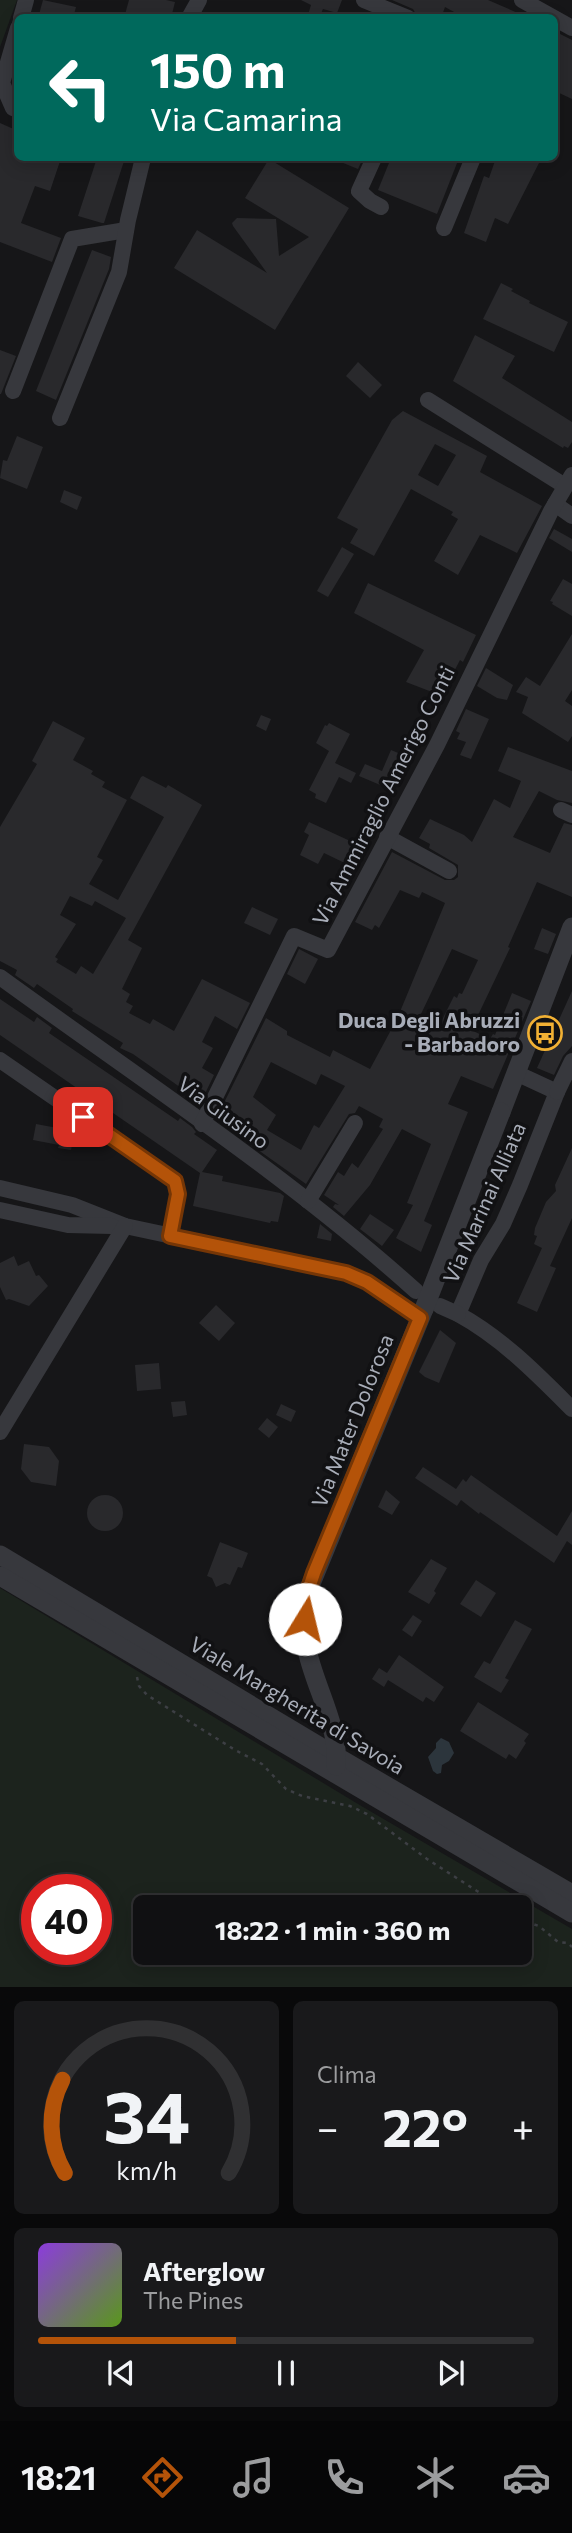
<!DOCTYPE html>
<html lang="it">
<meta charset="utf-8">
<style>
:root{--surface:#101012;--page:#19191b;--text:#f1f3f6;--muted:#9c9d9f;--line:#303032;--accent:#b45309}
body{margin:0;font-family:Commissioner,sans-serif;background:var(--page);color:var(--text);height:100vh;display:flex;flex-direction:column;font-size:26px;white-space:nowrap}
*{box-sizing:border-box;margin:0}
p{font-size:23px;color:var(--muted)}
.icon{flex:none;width:38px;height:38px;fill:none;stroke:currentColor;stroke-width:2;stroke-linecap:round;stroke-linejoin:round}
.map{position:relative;height:1987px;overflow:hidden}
.side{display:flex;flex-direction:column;gap:14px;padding:14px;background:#09090a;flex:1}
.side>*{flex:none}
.banner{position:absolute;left:14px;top:14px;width:544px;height:147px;border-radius:10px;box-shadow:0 4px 18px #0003,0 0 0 2px var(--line);background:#00695c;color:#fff;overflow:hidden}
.speed{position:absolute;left:21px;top:1874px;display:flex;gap:14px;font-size:35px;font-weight:700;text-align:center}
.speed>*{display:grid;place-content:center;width:91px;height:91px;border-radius:50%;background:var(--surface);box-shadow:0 4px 18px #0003,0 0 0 2px var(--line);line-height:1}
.speed .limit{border:10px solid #d22;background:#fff;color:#111}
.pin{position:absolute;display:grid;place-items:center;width:60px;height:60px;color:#fff;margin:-30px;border-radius:14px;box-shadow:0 4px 10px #0006}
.me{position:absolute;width:77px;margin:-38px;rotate:9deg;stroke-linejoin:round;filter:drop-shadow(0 0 5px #0008)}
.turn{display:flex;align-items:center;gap:24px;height:147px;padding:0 21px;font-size:32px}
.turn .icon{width:91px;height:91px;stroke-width:2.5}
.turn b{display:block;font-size:49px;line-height:60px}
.big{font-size:52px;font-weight:700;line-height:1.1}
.side .card{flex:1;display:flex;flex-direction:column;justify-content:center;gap:10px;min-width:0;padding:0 24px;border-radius:10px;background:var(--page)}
.side .dial{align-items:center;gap:0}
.dial svg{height:182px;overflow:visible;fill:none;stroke:var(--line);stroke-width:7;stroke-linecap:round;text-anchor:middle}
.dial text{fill:var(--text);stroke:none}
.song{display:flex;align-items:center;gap:21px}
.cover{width:84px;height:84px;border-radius:10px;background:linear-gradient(135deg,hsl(270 70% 55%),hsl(90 70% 35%))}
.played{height:7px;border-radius:4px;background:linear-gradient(90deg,var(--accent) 40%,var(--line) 40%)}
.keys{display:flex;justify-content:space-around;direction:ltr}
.heat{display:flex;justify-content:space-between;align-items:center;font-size:38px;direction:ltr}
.side .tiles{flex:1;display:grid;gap:14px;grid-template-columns:1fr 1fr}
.card:last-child{grid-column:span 2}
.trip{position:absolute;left:133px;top:1895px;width:399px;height:70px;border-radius:10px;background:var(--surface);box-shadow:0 4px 18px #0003,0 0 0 2px var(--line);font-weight:700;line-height:70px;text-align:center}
.dock{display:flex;height:112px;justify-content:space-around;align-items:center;background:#060607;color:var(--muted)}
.dock .icon{width:49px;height:49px}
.dock .on{color:var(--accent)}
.dock b{font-size:32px;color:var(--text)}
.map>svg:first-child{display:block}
</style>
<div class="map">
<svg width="572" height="1987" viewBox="0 0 572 1987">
<rect width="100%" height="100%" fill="#161618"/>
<g fill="#1c231d" fill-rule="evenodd">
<path d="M0,0h17l-17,47z"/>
<path d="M0,1588l363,219 209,122v58h-572zM96,1890v60h-59v-60zM145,1908h375v45h-375z"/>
</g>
<path fill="#2c353c" d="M441,1738l8,4 5,11 -5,8 -7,4 -1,8 -4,1 -4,-3 -5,-14 8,-9v-5z"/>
<g fill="#29292c" fill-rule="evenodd">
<path d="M43,0l33,7 -3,11h-35z"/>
<path d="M129,0h37l9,2 -4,16h-47z"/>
<path d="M301,0h41l-5,13 -14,-4 -4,9h-12l4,-13z"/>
<path d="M392,0h96l39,17 -62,1 -20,-11 -4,11h-23l-5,-9z"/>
<path d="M558,33l14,7v59l-17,-8v-51z"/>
<path d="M0,123l18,8v27h43l-11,33 -15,-5 -14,37 40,15 -9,24 -52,-20z"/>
<path d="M97,158h28l-21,65h-2l-24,-7z"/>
<path d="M331,158h32l-5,11z"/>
<path d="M391,158h68l-22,56 -59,-24z"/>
<path d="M496,158h34l10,3 -32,63 -13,-6 -9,24 -22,-9 20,-57 5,2z"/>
<path d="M269,159l80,49 -74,122 -101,-62 23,-38 70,43 -34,-47 -1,-3 5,-5 39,1 3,37 30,-19 -64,-39z"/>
<path d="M92,250l19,7 -2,12 -53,131 -20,-9z"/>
<path d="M501,283l12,6 -2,2 19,10 -1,2 39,19 -14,30 -71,-33z"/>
<path d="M475,335l40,21 -13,22 70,44v20l-4,6 -4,-2 -1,2 -110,-67z"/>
<path d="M0,350l16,6 -15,38h-1z"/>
<path d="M358,362l24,23 -12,13 -24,-22z"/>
<path d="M403,411l84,45 -7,16 62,34 -25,47 -37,-18 -22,40 -24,-14 24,-42 -7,-4 2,-3 -42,-23 -37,67 -24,-13 8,-14 -21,-11 55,-98zM435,444l21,11 -18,31 -20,-11z"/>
<path d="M17,436l26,11 -16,42 -27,-11 3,-18 4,1z"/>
<path d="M64,490l18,7 -5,13 -17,-8z"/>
<path d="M554,529l18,10v13l-23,-14z"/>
<path d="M342,547l12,7 -26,43 -11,-6z"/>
<path d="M563,579l9,5v32l-20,-12 1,-2 -3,-1z"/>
<path d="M368,583l108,52 -13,27 -3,-2 -13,25 -10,-2 -5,9 -26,-10 18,-32 -70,-37z"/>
<path d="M572,634v56l-7,11 7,5v30l-4,6 -46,-29 6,-16 -12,-5 10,-15 14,9z"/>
<path d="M486,668l27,17 -6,15 -10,-2 -20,-12z"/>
<path d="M466,709l23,10 -18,40 -11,-4 6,-13 -9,-3 3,-6 -4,-2z"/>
<path d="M261,715l10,4 -5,12 -10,-5z"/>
<path d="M53,721l32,17 -12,22 20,11 -2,3 14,8 -3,5 25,13 -30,57 6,3 -14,24 29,16 46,-83 -34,-19 11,-21 2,-1 23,12 2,-3 34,20 -74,135 14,8 -20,41 8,5 -4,8 7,4 -4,7 21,11 3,-5 21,12 28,-52 48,24 -13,26 -22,-13 -13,26 11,6 -11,20 12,7 -15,31 -8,-5 3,-4 -61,-43 -13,-6 3,-5 -51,-32 1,-2 -36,-25 -3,4 -19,-13 2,-5 -17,-9v-134l37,-63 -5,-3zM70,896l22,10 3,-5 31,17 -33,56 -12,-8 -5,8 -20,-12 2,-3 -3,-2 21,-33 -16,-9z"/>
<path d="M329,723l21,11 -15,29 21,10 -5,10 -12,-6 -13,26 -11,-5 1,-4 -7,-4 20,-39 -13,-8 9,-18 2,1z"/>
<path d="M508,747l64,24v32l-15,-3 -18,-9 -26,46 37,16 14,-30 8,2v72l-35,-15 -29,65 2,1 -39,82 19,9 3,-5 2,1 17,-42 19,8 -38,88 -32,-13 -13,28 20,8 -44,109 8,4 -11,27 -25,-14 17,-33 -6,-2 24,-59 -29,-15 -32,56 -26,31 -11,-9 2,-3 4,1 -15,-10 14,-23 6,4 8,-13 6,5 25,-39 -4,-2 4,-8 -24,-13 -4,7 -6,1 -43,70 -66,-47 2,-3 -26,-15 50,-101 21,13v4l43,22 3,-7 37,19 21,-39 -2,-1 5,-12 3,2 48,-116 -23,-11 -3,6 -19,-8 -21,38 -4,-3 -3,5 -17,-8 37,-70 53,28h9l4,-3v-12l-29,-17 1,-4 -11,-6 11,-19 34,16 8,7 22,-43 16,9 11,-27 -23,-10zM452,949l26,11 -16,34 -3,-1 -2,5 -3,-2 -13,26 -20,-8zM271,1062l45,23 5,-11 24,12 -26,42 -5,-3 -13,25 -34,-20 9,-15 -23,-18z"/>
<path d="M391,750l17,7 -16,33 -33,-14 6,-12 17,7z"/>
<path d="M309,822l52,24 -10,20 -27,-13 -6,11 -18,-9 9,-20 -5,-3z"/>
<path d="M252,907l26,12 -8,16 -26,-12z"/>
<path d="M542,928l14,6 -8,20 -14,-5z"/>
<path d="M299,949l19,10 -13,25 -18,-10z"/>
<path d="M572,991v55l-9,10 -9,19 -17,-7z"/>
<path d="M0,999l34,23 3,-5 15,11 -3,5 129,88 2,-3 12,9 4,5 -2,2 23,16 -15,22 21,4 -1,5 58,12 4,3 -6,26 -7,-1 -1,2 -77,-17 7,-33 -200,-138z"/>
<path d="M36,1124l27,5 1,-5 12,2 -5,24 -13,-2 1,-3 -26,-5z"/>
<path d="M572,1148v70l-22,48 6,2 -19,44 -20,-9 25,-55 -8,-4 3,-8 -3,-1 1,-7 11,-26 10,-11 -1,-6z"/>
<path d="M370,1214l24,16 -12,16 -22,-17z"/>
<path d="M320,1224l12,10 -1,7 -14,-3z"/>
<path d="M14,1256l4,10 11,-5 7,15 3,-1 9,11 -19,20 -20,-7 -3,1 -6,-13v-24z"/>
<path d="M216,1305l19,18 -16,18 -20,-18z"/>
<path d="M440,1330l16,13 -17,40 -14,-6 -6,-5z"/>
<path d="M159,1363l2,26 -24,2 -2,-26z"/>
<path d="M185,1401l2,14 -14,2 -2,-15z"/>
<path d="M281,1404l15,7 -5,11 -15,-7z"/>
<path d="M267,1418l11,9 -9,11 -11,-9z"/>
<path d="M24,1444l25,3 10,14 -3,25 -25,-4 -10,-13z"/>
<path d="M423,1467l33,22 7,-10 3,3 5,-7 86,61 15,-25v34l-5,-4 -13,22 -74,-51 -1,2 -18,-14 -4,6 -42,-28z"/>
<path d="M386,1490l14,12 -8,13 -14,-8z"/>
<circle cx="105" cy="1513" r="18"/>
<path d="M220,1542l28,11 -6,15 -4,-1 -8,18 -5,-2 -9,4 -4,-9 -5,-2z"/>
<path d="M431,1559l16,9 -13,23 2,2 -7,11 -21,-12z"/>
<path d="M476,1580l20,13 -15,24 -21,-13z"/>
<path d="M413,1615l9,6 -10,16 -10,-7z"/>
<path d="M515,1620l17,9 -27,49 4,2 -8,13 -27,-16 10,-16 6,3z"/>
<path d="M399,1655l45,32 -10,15 -8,-5 -3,5 -35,-22 -4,7 -12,-8 7,-11 8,5z"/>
<path d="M478,1702l51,32 -5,7 2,2 -10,16 -7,-5 -3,5 -46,-28z"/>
</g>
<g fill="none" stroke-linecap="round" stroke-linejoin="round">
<g stroke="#3d3f44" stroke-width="2.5" stroke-dasharray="3.5 5" stroke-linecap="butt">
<path d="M137,1677l2,9 8,9 88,55 27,14 24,25 16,7 48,10 17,8 60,45 50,32 31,17"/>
<path d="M520,1916l7,6 12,4 19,16 10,1 4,4"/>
</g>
<g stroke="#37383d" stroke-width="16">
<path d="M364,0l44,18"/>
<path d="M522,0l50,28"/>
<path d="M21,18l5,-18"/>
<path d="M189,18l10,-18"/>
<path d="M13,108l-11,-25 16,-55"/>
<path d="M374,158l-15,33 11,10 11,6"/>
<path d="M444,228l29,-70"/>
<path d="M13,391l59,-152 54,-9"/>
<path d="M428,400l137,86"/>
<path d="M60,418l59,-146 9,-52 15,-62"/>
<path d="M555,504l17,12"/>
<path d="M561,810l11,5"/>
<path d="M387,837l62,34"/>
<path d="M0,977c140,102 287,198 416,314"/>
<path d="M0,1060l175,121 3,13 -8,42"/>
<path d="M516,1073l41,19 -37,93 -17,39 -22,36 -23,54c44,24 79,60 114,95"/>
<path d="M557,1092l15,-31"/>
<path d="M202,1124l92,-188 34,14 109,-205 114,-234 21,-36"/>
<path d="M0,1188l72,17 53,21 221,47 21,9 53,36"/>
<path d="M308,1201l47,-78"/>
<path d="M0,1210l68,15 44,1"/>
<path d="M440,1306l18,8"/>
<path d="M0,1432l125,-206"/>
</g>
<g stroke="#37383d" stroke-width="19">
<path d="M501,1112l71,-185"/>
<path d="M0,1555l337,202 235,137"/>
<path d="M0,1576l572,337"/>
<path d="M336,1766c4,-41 -23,-81 -30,-121 -3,-18 -1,-36 2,-54l116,-282"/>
</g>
<path stroke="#37383d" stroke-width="19" d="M424,1309l77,-197"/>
</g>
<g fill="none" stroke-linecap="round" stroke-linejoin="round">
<g stroke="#753606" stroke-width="18">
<path id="route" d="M83,1117l92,64 3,13 -8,42 176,37 21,9 53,36 -106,255 -6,18 -3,28"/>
</g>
<use href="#route" stroke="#b45309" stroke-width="12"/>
</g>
<defs>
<g id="bus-ring" transform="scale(1.75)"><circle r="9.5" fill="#111113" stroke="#f2b134" stroke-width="1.5"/><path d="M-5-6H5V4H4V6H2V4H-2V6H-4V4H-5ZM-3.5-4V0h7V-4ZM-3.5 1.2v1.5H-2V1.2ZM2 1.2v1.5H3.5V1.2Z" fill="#f2b134"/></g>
</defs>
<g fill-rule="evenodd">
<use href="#bus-ring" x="545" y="1033"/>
</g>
<g text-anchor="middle" stroke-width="7" stroke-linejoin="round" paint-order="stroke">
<g font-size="21" fill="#a8adb8" stroke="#111113">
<text transform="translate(384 796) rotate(-63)" y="7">Via Ammiraglio Amerigo Conti</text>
<text transform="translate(223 1113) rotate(36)" y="7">Via Giusino</text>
<text transform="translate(485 1203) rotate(-66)" y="7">Via Marinai Alliata</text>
<text transform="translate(353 1421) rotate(-68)" y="7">Via Mater Dolorosa</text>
<text transform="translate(297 1706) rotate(31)" y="7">Viale Margherita di Savoia</text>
</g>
<g font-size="21" font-weight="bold" fill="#a8adb8" stroke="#111113" text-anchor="end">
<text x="520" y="1028">Duca Degli Abruzzi<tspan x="520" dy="24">- Barbadoro</tspan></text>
</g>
</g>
</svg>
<div class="speed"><div class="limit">40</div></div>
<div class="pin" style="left:83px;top:1117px;background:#d93025"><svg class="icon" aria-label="arrive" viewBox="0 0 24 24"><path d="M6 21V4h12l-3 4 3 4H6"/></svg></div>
<svg class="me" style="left:305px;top:1619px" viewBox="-20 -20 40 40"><circle r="19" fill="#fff"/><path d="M0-13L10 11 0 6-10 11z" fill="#b45309"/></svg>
<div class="trip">18:22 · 1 min · 360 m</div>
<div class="banner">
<div class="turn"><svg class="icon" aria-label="left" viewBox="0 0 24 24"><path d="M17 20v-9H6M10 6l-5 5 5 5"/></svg><div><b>150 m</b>Via Camarina</div></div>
</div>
</div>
<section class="side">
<div class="tiles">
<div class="card dial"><svg viewBox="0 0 100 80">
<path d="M14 69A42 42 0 1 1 86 69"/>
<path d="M14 69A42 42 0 0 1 13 28" stroke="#b45309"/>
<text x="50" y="56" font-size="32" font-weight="700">34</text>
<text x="50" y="72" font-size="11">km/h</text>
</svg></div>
<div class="card"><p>Clima</p>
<div class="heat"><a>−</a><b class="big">22°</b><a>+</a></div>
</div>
<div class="card">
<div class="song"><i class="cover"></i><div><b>Afterglow</b><p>The Pines</p></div></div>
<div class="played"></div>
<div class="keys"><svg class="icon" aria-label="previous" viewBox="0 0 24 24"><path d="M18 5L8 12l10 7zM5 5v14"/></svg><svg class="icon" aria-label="pause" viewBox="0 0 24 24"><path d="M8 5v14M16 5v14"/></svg><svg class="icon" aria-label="next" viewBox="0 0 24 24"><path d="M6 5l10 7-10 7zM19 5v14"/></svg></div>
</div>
</div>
</section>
<nav class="dock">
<b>18:21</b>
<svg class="icon on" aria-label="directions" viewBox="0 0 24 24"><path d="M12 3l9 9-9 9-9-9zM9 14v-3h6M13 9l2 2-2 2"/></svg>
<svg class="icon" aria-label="music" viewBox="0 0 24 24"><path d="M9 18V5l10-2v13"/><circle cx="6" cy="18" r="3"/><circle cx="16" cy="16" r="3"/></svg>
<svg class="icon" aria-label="phone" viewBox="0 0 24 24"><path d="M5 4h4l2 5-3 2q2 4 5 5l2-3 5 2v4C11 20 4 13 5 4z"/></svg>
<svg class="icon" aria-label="climate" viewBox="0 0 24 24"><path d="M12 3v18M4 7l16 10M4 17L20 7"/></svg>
<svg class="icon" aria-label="car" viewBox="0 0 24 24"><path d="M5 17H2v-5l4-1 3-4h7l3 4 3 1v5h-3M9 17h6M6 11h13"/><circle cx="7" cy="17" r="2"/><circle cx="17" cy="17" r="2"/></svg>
</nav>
